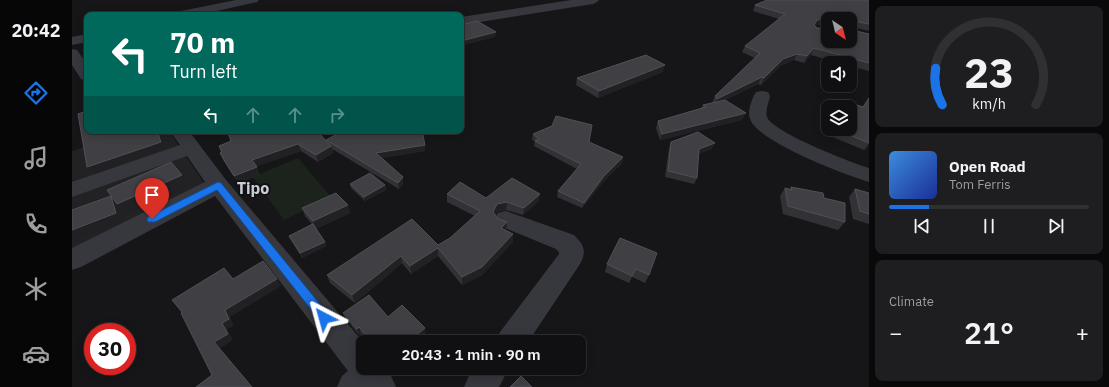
<!DOCTYPE html>
<meta charset="utf-8">
<style>
:root{--surface:#101012;--page:#1e1e20;--text:#f1f3f6;--muted:#9c9d9f;--line:#303032;--accent:#1a73e8}
body{margin:0;font-family:"IBM Plex Sans",sans-serif;background:var(--page);color:var(--text);height:100vh;display:flex;flex-direction:column;font-size:15px;white-space:nowrap}
*{box-sizing:border-box;margin:0}
p{font-size:13px;color:var(--muted)}
.icon{flex:none;width:22px;height:22px;fill:none;stroke:currentColor;stroke-width:2;stroke-linecap:round;stroke-linejoin:round}
.map{position:relative;flex:1;overflow:hidden}
.sheet{display:flex;flex-direction:column;gap:6px;padding:6px;background:#09090a;width:240px}
.sheet>*{flex:none}
.hud{position:absolute;left:12px;top:12px;width:380px;height:122px;border-radius:8px;box-shadow:0 2px 10px #0003,0 0 0 1px var(--line);background:#00695c;color:#fff;overflow:hidden}
.needle{width:26px;rotate:145deg}
.tools{position:absolute;left:749px;top:12px;display:grid;gap:8px}
.tools a{display:grid;place-items:center;width:36px;height:36px;border-radius:8px;background:var(--surface);box-shadow:0 2px 10px #0003,0 0 0 1px var(--line);font-size:20px}
.speed{position:absolute;left:12px;top:323px;display:flex;gap:8px;font-size:20px;font-weight:700;text-align:center}
.speed>*{display:grid;place-content:center;width:52px;height:52px;border-radius:50%;background:var(--surface);box-shadow:0 2px 10px #0003,0 0 0 1px var(--line);line-height:1}
.speed .limit{border:6px solid #d22;background:#fff;color:#111}
.pin{position:absolute;display:grid;place-items:center;width:34px;height:34px;color:#fff;margin:-41px -17px;border-radius:50% 50% 50% 0;rotate:-45deg;box-shadow:0 0 4px #0007}
.pin .icon{rotate:45deg}
.me{position:absolute;width:44px;margin:-22px;rotate:321deg;stroke-linejoin:round;filter:drop-shadow(0 0 3px #0008)}
.turn{display:flex;align-items:center;gap:14px;height:84px;padding:0 20px;font-size:18px}
.turn .icon{width:52px;height:52px;stroke-width:2.5}
.turn b{display:block;font-size:28px;line-height:34px}
.lanes{display:flex;align-items:center;height:38px;padding:0 20px;background:#0003;justify-content:center;gap:20px;direction:ltr}
.lanes .off{opacity:.35}
.big{font-size:30px;font-weight:600;line-height:1.1}
.sheet .card{flex:1;display:flex;flex-direction:column;justify-content:center;gap:6px;min-width:0;padding:0 14px;border-radius:8px;background:var(--page)}
.sheet .dial{align-items:center;gap:0}
.dial svg{height:104px;overflow:visible;fill:none;stroke:var(--line);stroke-width:7;stroke-linecap:round;text-anchor:middle}
.dial text{fill:var(--text);stroke:none}
.song{display:flex;align-items:center;gap:12px}
.cover{width:48px;height:48px;border-radius:6px;background:linear-gradient(135deg,hsl(210 70% 55%),hsl(230 70% 35%))}
.played{height:4px;border-radius:2px;background:linear-gradient(90deg,var(--accent) 20%,var(--line) 20%)}
.keys{display:flex;justify-content:space-around;direction:ltr}
.heat{display:flex;justify-content:space-between;align-items:center;font-size:22px;direction:ltr}
.trip{position:absolute;left:284px;top:335px;width:230px;height:40px;border-radius:8px;background:var(--surface);box-shadow:0 2px 10px #0003,0 0 0 1px var(--line);font-weight:600;line-height:40px;text-align:center}
main{display:flex;flex:1;min-height:0}
.dock{display:flex;flex-direction:column;width:72px;justify-content:space-around;align-items:center;background:#060607;color:var(--muted)}
.dock .icon{width:28px;height:28px}
.dock .selected{color:var(--accent)}
.dock b{font-size:18px;color:var(--text)}
.map>svg:first-child{display:block}
</style>
<main>
<nav class="dock">
<b>20:42</b>
<svg class="icon selected" aria-label="directions" viewBox="0 0 24 24"><path d="M12 3l9 9-9 9-9-9zM9 14v-3h6M13 9l2 2-2 2"/></svg>
<svg class="icon" aria-label="music" viewBox="0 0 24 24"><path d="M9 18V5l10-2v13"/><circle cx="6" cy="18" r="3"/><circle cx="16" cy="16" r="3"/></svg>
<svg class="icon" aria-label="phone" viewBox="0 0 24 24"><path d="M5 4h4l2 5-3 2q2 4 5 5l2-3 5 2v4C11 20 4 13 5 4z"/></svg>
<svg class="icon" aria-label="climate" viewBox="0 0 24 24"><path d="M12 3v18M4 7l16 10M4 17L20 7"/></svg>
<svg class="icon" aria-label="car" viewBox="0 0 24 24"><path d="M5 17H2v-5l4-1 3-4h7l3 4 3 1v5h-3M9 17h6M6 11h13"/><circle cx="7" cy="17" r="2"/><circle cx="17" cy="17" r="2"/></svg>
</nav>
<div class="map">
<svg width="797" height="387" viewBox="0 0 797 387">
<rect width="100%" height="100%" fill="#161618"/>
<path fill="#222225" d="M59,131h38l36,54 -133,69v-103z"/>
<path fill="#1c231d" d="M226,158l33,39 -47,23 -31,-43z"/>
<g fill="none" stroke-linecap="round" stroke-linejoin="round">
<g fill="#37383d" fill-rule="evenodd">
<path d="M164,0h23l-2,2 -58,13h-24l2,-3 4,-1z"/>
<path d="M499,0h28l-2,2 -4,2 -132,21v-8z"/>
<path d="M15,34v8l-15,3v-8z"/>
<path d="M0,49l5,1 10,14v17l-6,-2 -9,-14z"/>
<path d="M690,91l6,1 2,4c-1,6 -5,15 -3,21 5,15 85,46 102,51v14c-24,-7 -111,-40 -119,-63 -3,-7 2,-21 6,-27z"/>
<path d="M98,131h19l37,49 137,162v26h22l6,8 5,11h-59l5,-11 6,-5 -133,-175 -134,71 -9,3v-22l133,-66 -18,-26 -115,41v-15l108,-37z"/>
<path d="M434,211l68,24c10,10 13,16 6,29l-52,78h-32l4,-10 59,-78v-2l-3,-3 -58,-24 -4,-6 4,-6z"/>
<path d="M402,368h35l-10,19h-35l5,-11z"/>
</g>
</g>
<g fill="#323236" fill-rule="evenodd">
<path d="M797,0v31l-17,-4v3l17,4v37l-19,-5v-3h-10l-29,-8 -7,8 -10,-3 -14,6 -19,19 -3,-1 -33,16 17,20 -82,20 -4,-12 2,-7 43,-13 2,-3 9,-2 3,-7 40,-38 -13,-6 3,-6 34,-27 -26,-8 2,-6zM756,19h22l-22,22 -13,-16 13,-1z"/>
<path d="M591,72l-65,26 -22,-13 1,-7z"/>
<path d="M797,97v48l-5,5 -41,-17 5,-7v3h22z"/>
<path d="M461,134l56,8 34,15 -1,6 -19,19 -21,26 -25,-11 1,-6 19,-22 -43,-23 1,-5 -3,-1z"/>
<path d="M159,141h95l99,10 -43,7 21,19v7l-4,5 -67,-40 1,4 -15,9 -17,-11 -45,15 4,9 -22,8 -15,-23 -3,-7 1,-1 -2,-6z"/>
<path d="M599,142l41,7 -14,5 -1,24 -3,6 -29,-7 4,-29z"/>
<path d="M278,184l35,1 1,5 -21,11 -14,-13z"/>
<path d="M719,187l33,11 21,24 -7,8 -55,-16 -3,-18 5,-8 5,1z"/>
<path d="M783,189l14,4v31l-16,-5 -4,-22z"/>
<path d="M375,194l39,4 53,3 -16,14 -17,-5 -9,2 -2,3 11,15 7,4v8l-31,33 -20,10 -24,-29 -27,18 -9,-11 -47,40 -25,-20 -3,-8 111,-30 12,-7 25,-22 -28,-14z"/>
<path d="M276,205l2,8 -34,16 9,13 1,4 -24,12 -11,-18 -2,-4 23,-12 -7,-8 -3,-8z"/>
<path d="M548,238l29,37 -4,8 -13,-6 -3,6 -24,-11 2,-8z"/>
<path d="M271,313l45,4 38,18 -9,7h-49l-7,-8 -2,1 -13,-16z"/>
</g>
<g fill="#212124">
<path d="M760,18v1h-4v5l-14,2 3,-6z"/>
<path d="M424,32l-1,5 -34,9v-5z"/>
<path d="M742,48l-3,7 -7,8 3,-7z"/>
<path d="M725,54l-3,6 -14,6 -19,19 3,-7 19,-19z"/>
<path d="M593,65l-2,7 -65,26 1,-7z"/>
<path d="M690,77l-4,7 -44,22 3,-7z"/>
<path d="M674,113l-4,7 -82,20 2,-6z"/>
<path d="M85,131h4l1,2 -2,1 5,14 -73,26 -5,-7z"/>
<path d="M137,131h15l-13,4z"/>
<path d="M643,143l-3,6 -16,6 3,-6z"/>
<path d="M797,143v2l-5,5z"/>
<path d="M226,144l3,7 -46,16 -3,-7z"/>
<path d="M353,145v6l-48,8 -1,-6z"/>
<path d="M259,146l2,7 -15,9 -2,-7z"/>
<path d="M551,157l-1,6 -19,19 -21,26 2,-5 20,-27z"/>
<path d="M185,167l3,8 -22,8 -4,-7z"/>
<path d="M110,175l6,11 -63,29 -8,-11z"/>
<path d="M331,177v7l-4,5 -1,-6z"/>
<path d="M313,185l1,5 -21,11 -1,-4z"/>
<path d="M468,194l-1,7 -16,14 1,-7z"/>
<path d="M39,196l6,8 6,17 -51,20v-11z"/>
<path d="M435,202l-1,8 -9,2 -4,8v-8l4,-8z"/>
<path d="M276,205l2,8 -34,16 -3,-8z"/>
<path d="M435,222l-1,8 -6,5 1,-7z"/>
<path d="M441,234v8l-31,33 -20,10v-8z"/>
<path d="M253,242l1,4 -24,12 -2,-5z"/>
<path d="M366,248v8l-27,18 -1,-8z"/>
<path d="M329,256l1,7 -47,40 -3,-8z"/>
<path d="M205,279l4,7 -51,31 4,9 -7,3 6,11 -14,9 -5,-7 8,-19 3,-13z"/>
<path d="M287,327l2,7 -2,1 -2,-6z"/>
<path d="M353,328l1,7 -9,7h-9z"/>
</g>
<g fill="#3f3f44" stroke="#4f5156" fill-rule="evenodd">
<path d="M695,0h102v24l-15,-3 -2,1v8l17,4v29l-55,-15 -7,8 -10,-2 -14,5 -19,19 -2,-1 -45,22 -2,-3 45,-43 -15,-7 40,-32 -30,-9zM760,18v1h18v22h-22v-13h-11l-3,-3 3,-5z"/>
<path d="M405,21l19,11 -35,9v-16z"/>
<path d="M574,55l19,10 -66,26 -22,-13z"/>
<path d="M797,98v45l-34,-14h15v-21l4,-4 9,3z"/>
<path d="M653,100l21,13 -84,21 -4,-13 48,-14 -3,-2z"/>
<path d="M15,111v20h70l4,11 -74,25 -9,-53z"/>
<path d="M484,116l36,9 -3,17 34,15 -19,19 -20,27 -26,-12 23,-27 -46,-23 4,-2 -6,-5 19,-8z"/>
<path d="M155,131h90l14,15 -15,9 -18,-11 -46,16 5,7 -23,9 -14,-23 2,-1 -3,-6 12,-5z"/>
<path d="M271,131h79l3,14 -49,8 27,24 -5,6 -72,-43z"/>
<path d="M626,132l17,11 -16,6 -2,29 -29,-7 3,-29z"/>
<path d="M99,162l11,13 -65,29 -10,-14z"/>
<path d="M298,173l15,12 -21,12 -14,-13z"/>
<path d="M440,178l28,16 -16,14 -17,-6 -10,2 -4,8 5,7 9,3 -6,6 12,6 -31,33 -20,10 -24,-29 -28,18 -9,-10 -49,39 -25,-20 85,-56 26,26 12,-7 30,-27 -33,-17 13,-12 26,16z"/>
<path d="M719,187l32,6 1,5 21,5v19l-57,-16 -3,-18 7,2z"/>
<path d="M783,189l14,4v21l-9,-3z"/>
<path d="M264,193l12,12 -35,16 -11,-13z"/>
<path d="M39,196l5,17 -44,17v-20z"/>
<path d="M241,224l12,18 -25,11 -11,-17z"/>
<path d="M548,238l37,15 -8,22 -13,-6 -4,7 -25,-12z"/>
<path d="M191,261l14,18 -52,31 4,9 -7,4 6,11 -14,8 38,45h-56l16,-12 -31,-62 1,-1 -10,-12 52,-32 9,11z"/>
<path d="M297,295l19,22 14,-12 23,23 -17,14h-36l-13,-15 -2,2 -14,-16z"/>
<path d="M449,376l11,11h-22z"/>
</g>
<path fill="#1a73e8" stroke="#114b97" d="M146,182l3,1 107,131 2,4 -2,3 -4,2 -4,-2 -103,-131 -62,32h-7l-1,-3 1,-2z"/>
<g text-anchor="middle" stroke-width="4" stroke-linejoin="round" paint-order="stroke">
<g font-size="16" font-weight="bold" fill="#c9ccd4" stroke="#111113">
<text x="181" y="194">Tipo</text>
</g>
</g>
</svg>
<div class="tools">
<a><svg class="needle" viewBox="-14 -14 28 28"><path d="M0-13l5 13h-10z" fill="#e53935"/><path d="M0 13l5-13h-10z" fill="#9c9d9f"/></svg></a>
<a><svg class="icon" aria-label="sound" viewBox="0 0 24 24"><path d="M4 9h4l5-4v14l-5-4H4zM17 9q2 3 0 6"/></svg></a>
<a><svg class="icon" aria-label="layers" viewBox="0 0 24 24"><path d="M12 4l9 5-9 5-9-5zM3 14l9 5 9-5"/></svg></a>
</div>
<div class="speed"><div class="limit">30</div></div>
<div class="pin" style="left:80px;top:219px;background:#d93025"><svg class="icon" aria-label="arrive" viewBox="0 0 24 24"><path d="M6 21V4h12l-3 4 3 4H6"/></svg></div>
<svg class="me" style="left:252px;top:318px" viewBox="-20 -20 40 40"><path d="M0-17L14 15 0 8-14 15z" fill="#1a73e8" stroke="#fff" stroke-width="4"/></svg>
<div class="trip">20:43 · 1 min · 90 m</div>
<div class="hud">
<div class="turn"><svg class="icon" aria-label="left" viewBox="0 0 24 24"><path d="M17 20v-9H6M10 6l-5 5 5 5"/></svg><div><b>70 m</b>Turn left</div></div>
<div class="lanes"><svg class="icon" aria-label="left" viewBox="0 0 24 24"><path d="M17 20v-9H6M10 6l-5 5 5 5"/></svg><svg class="icon off" aria-label="ahead" viewBox="0 0 24 24"><path d="M12 20V5M6 11l6-6 6 6"/></svg><svg class="icon off" aria-label="ahead" viewBox="0 0 24 24"><path d="M12 20V5M6 11l6-6 6 6"/></svg><svg class="icon off" aria-label="right" viewBox="0 0 24 24"><path d="M7 20v-9h11M14 6l5 5-5 5"/></svg></div>
</div>
</div>
<section class="sheet">
<div class="card dial"><svg viewBox="0 0 100 80">
<path d="M14 69A42 42 0 1 1 86 69"/>
<path d="M14 69A42 42 0 0 1 9 41" stroke="#1a73e8"/>
<text x="50" y="56" font-size="32" font-weight="700">23</text>
<text x="50" y="72" font-size="11">km/h</text>
</svg></div>
<div class="card">
<div class="song"><i class="cover"></i><div><b>Open Road</b><p>Tom Ferris</p></div></div>
<div class="played"></div>
<div class="keys"><svg class="icon" aria-label="previous" viewBox="0 0 24 24"><path d="M18 5L8 12l10 7zM5 5v14"/></svg><svg class="icon" aria-label="pause" viewBox="0 0 24 24"><path d="M8 5v14M16 5v14"/></svg><svg class="icon" aria-label="next" viewBox="0 0 24 24"><path d="M6 5l10 7-10 7zM19 5v14"/></svg></div>
</div>
<div class="card"><p>Climate</p>
<div class="heat"><a>−</a><b class="big">21°</b><a>+</a></div>
</div>
</section>
</main>
